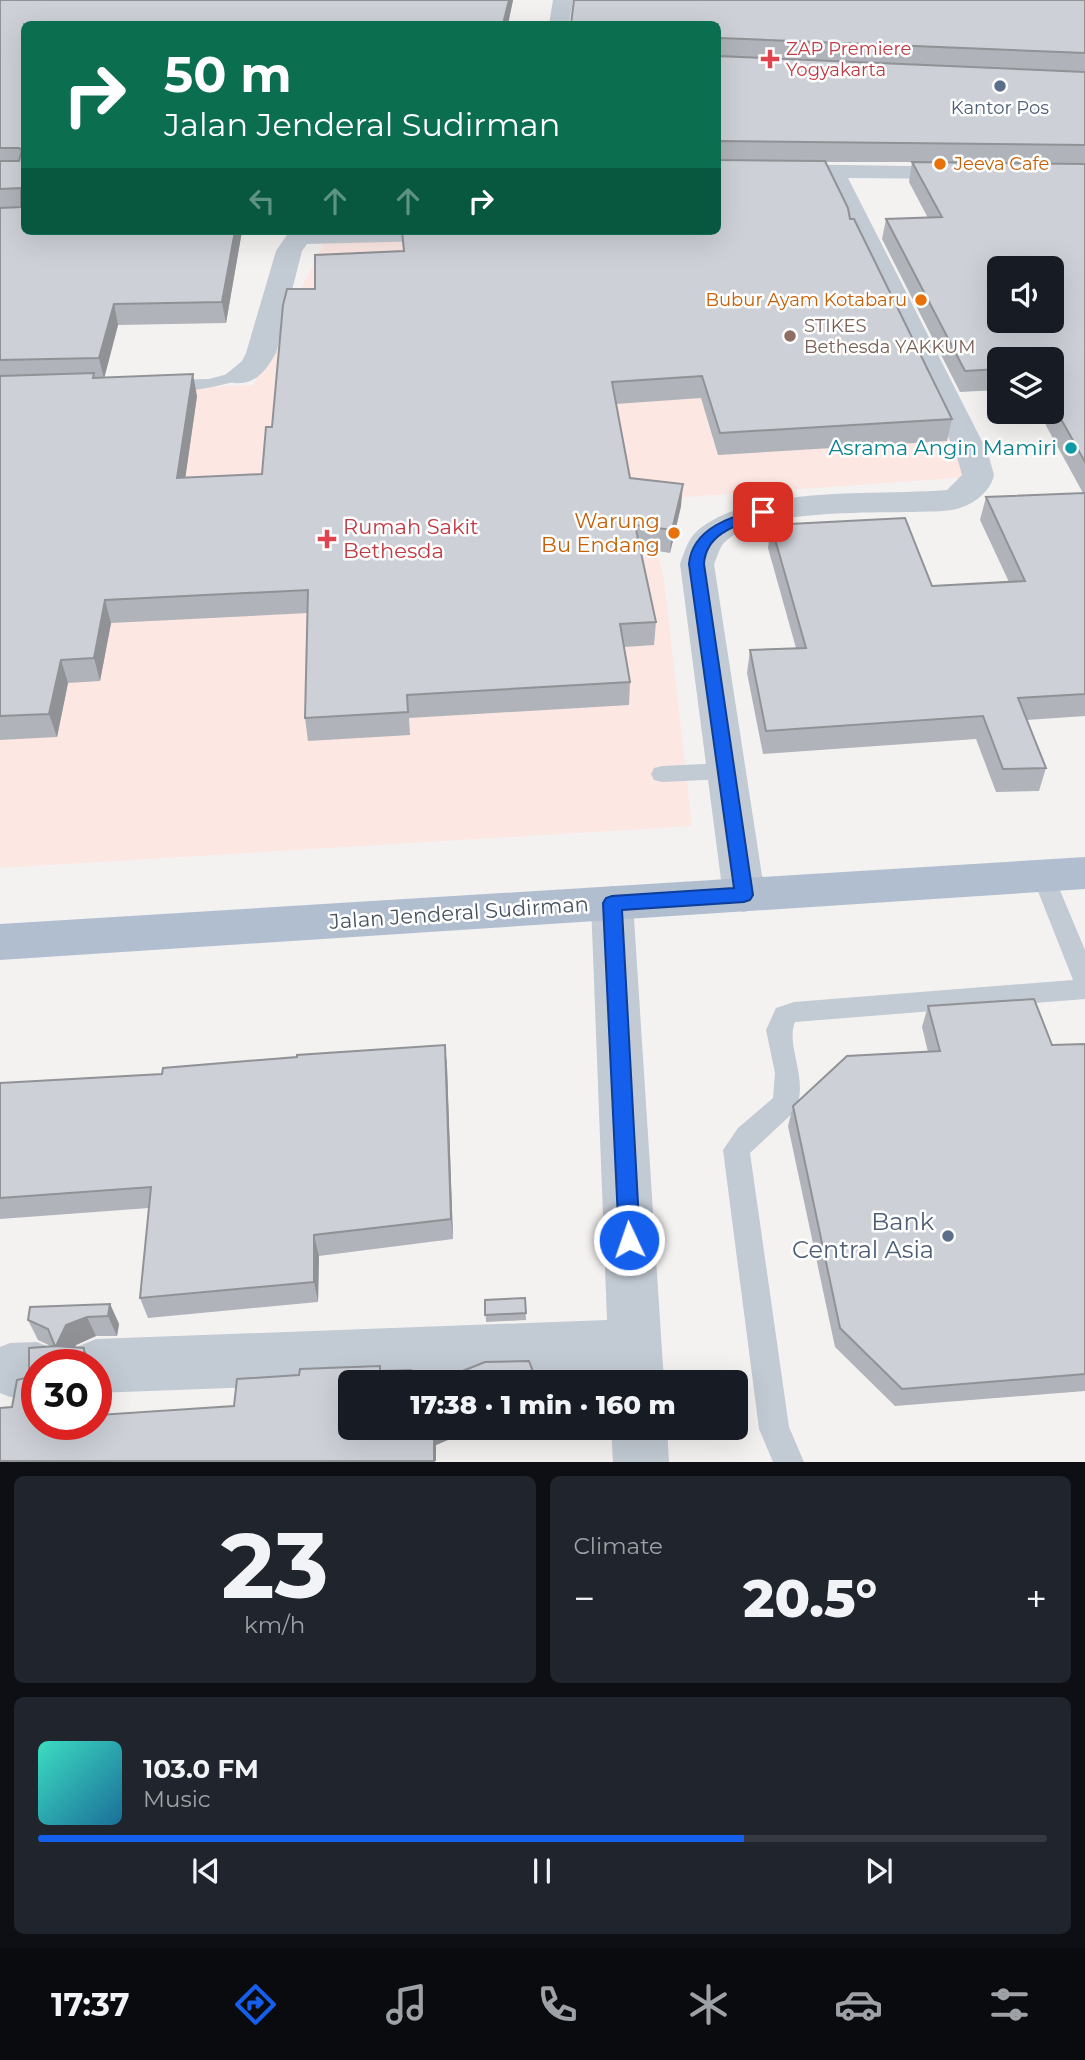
<!DOCTYPE html>
<meta charset="utf-8">
<style>
:root{--surface:#171b24;--page:#20242c;--text:#f1f3f6;--muted:#9ea1a6;--line:#363941;--accent:#145feb}
body{margin:0;font-family:Montserrat,sans-serif;background:var(--page);color:var(--text);height:100vh;display:flex;flex-direction:column;font-size:26px;white-space:nowrap}
*{box-sizing:border-box;margin:0}
p{font-size:23px;color:var(--muted)}
.icon{flex:none;width:38px;height:38px;fill:none;stroke:currentColor;stroke-width:2;stroke-linecap:round;stroke-linejoin:round}
.map{position:relative;height:1462px;overflow:hidden}
.panel{display:flex;flex-direction:column;gap:14px;padding:14px;background:#0d0f14;flex:1}
.panel>*{flex:none}
.guide{position:absolute;left:21px;top:21px;width:700px;height:214px;border-radius:10px;box-shadow:0 7px 28px #0002;background:#0b6e4f;color:#fff;overflow:hidden}
.buttons{position:absolute;left:987px;top:256px;display:grid;gap:14px}
.buttons a{display:grid;place-items:center;width:77px;height:77px;border-radius:10px;background:var(--surface);box-shadow:0 7px 28px #0002;font-size:35px}
.speed{position:absolute;left:21px;top:1349px;display:flex;gap:14px;font-size:35px;font-weight:700;text-align:center}
.speed>*{display:grid;place-content:center;width:91px;height:91px;border-radius:50%;background:var(--surface);box-shadow:0 7px 28px #0002;line-height:1}
.speed .limit{border:10px solid #d22;background:#fff;color:#111}
.pin{position:absolute;display:grid;place-items:center;width:60px;height:60px;color:#fff;margin:-30px;border-radius:14px;box-shadow:0 4px 10px #0006}
.me{position:absolute;width:77px;margin:-38px;rotate:357deg;stroke-linejoin:round;filter:drop-shadow(0 0 5px #0008)}
.turn{display:flex;align-items:center;gap:24px;height:147px;padding:0 28px;font-size:32px}
.turn .icon{width:91px;height:91px;stroke-width:2.5}
.turn b{display:block;font-size:49px;line-height:60px}
.lanes{display:flex;align-items:center;height:66px;padding:0 28px;background:#0003;justify-content:center;gap:35px;direction:ltr}
.lanes .off{opacity:.35}
.big{font-size:52px;font-weight:800;line-height:1.1}
.panel .widget{flex:1;display:flex;flex-direction:column;justify-content:center;gap:10px;min-width:0;padding:0 24px;border-radius:10px;background:var(--page)}
.panel .dial{align-items:center;gap:0}
.dial b{font-size:91px;line-height:1}
.song{display:flex;align-items:center;gap:21px}
.cover{width:84px;height:84px;border-radius:10px;background:linear-gradient(135deg,hsl(170 70% 55%),hsl(200 70% 35%))}
.played{height:7px;border-radius:4px;background:linear-gradient(90deg,var(--accent) 70%,var(--line) 70%)}
.keys{display:flex;justify-content:space-around;direction:ltr}
.heat{display:flex;justify-content:space-between;align-items:center;font-size:38px;direction:ltr}
.panel .tiles{flex:1;display:grid;gap:14px;grid-template-columns:1fr 1fr}
.widget:last-child{grid-column:span 2}
.trip{position:absolute;left:338px;top:1370px;width:410px;height:70px;border-radius:10px;background:var(--surface);box-shadow:0 7px 28px #0002;font-weight:800;line-height:70px;text-align:center}
.dock{display:flex;height:112px;justify-content:space-around;align-items:center;background:#090b0e;color:var(--muted)}
.dock .icon{width:49px;height:49px}
.dock .active{color:var(--accent)}
.dock b{font-size:32px;color:var(--text)}
.map>svg:first-child{display:block}
</style>
<div class="map">
<svg width="1085" height="1462" viewBox="0 0 1085 1462">
<rect width="100%" height="100%" fill="#f4f2f1"/>
<path fill="#fce7e3" d="M827,181l144,296 -326,23 19,79 28,247 -692,42v-473l253,-10 72,-144 225,-10h168z"/>
<g fill="none" stroke-linecap="round" stroke-linejoin="round">
<g fill="#c2cad3" fill-rule="evenodd">
<path d="M239,371l6,2 2,3 -2,3c-19,5 -73,20 -87,6l8,-5 43,-1z"/>
<path d="M725,763l8,2 3,6 -3,6 -8,2 -63,3 -8,-2 -3,-6 3,-6 8,-2z"/>
<path d="M1043,867l8,3 3,6 31,74v49l-290,23c-10,24 15,57 0,89l-45,42 39,274 15,35h-31l-14,-33 -36,-279 15,-22 35,-30 2,-25 -9,-43 10,-22 18,-6 279,-22 -41,-104 3,-6z"/>
</g>
<g fill="#c2cad3" fill-rule="evenodd">
<path d="M553,0h20l-4,24h-20z"/>
<path d="M718,163l255,4 3,5 -3,5 -9,2 -116,-1 140,275 6,22c-3,14 -16,26 -29,31 -15,7 -37,5 -53,6 -47,1 -157,-3 -189,32 -4,5 -6,14 -9,20l51,331 -6,12 -15,5 -15,-5 -6,-12 -43,-331c4,-11 8,-25 17,-33 55,-47 180,-35 250,-41l15,-15 -6,-22 -132,-275 -106,-1z"/>
<path d="M295,231h225l-4,6 -9,2 -200,5 -5,7 -26,102c-11,19 -23,35 -47,29l-5,-6 18,-15 4,-8 30,-102 13,-19z"/>
<path d="M612,886l15,5 6,12 31,479h-54l-1,-8 -513,19v-28h-27l8,-18 19,-8 511,-19 -16,-417 6,-12z"/>
<path d="M37,1342l19,8 7,15h-26v31l-27,1 -10,-4v-46l10,-4z"/>
<path d="M611,1428h56l2,34h-56z"/>
</g>
<path fill="#b1bed0" fill-rule="evenodd" d="M1085,857v32l-1085,71v-36z"/>
</g>
<g fill="#b0b3b9">
<path d="M0,0h513l-5,24h-484l218,207 -16,92 -108,2 -14,53 93,18 -12,82 77,-4 10,-47 43,-138 89,-38 -2,-20h316v-207l367,-24v716l-58,4 19,48 -7,23 -43,1 -20,-53 -213,15 -16,-81 3,-23 46,-2 -28,-100 3,-23 161,61 77,-4 -29,-62 6,-23 97,-4 -45,-82h14v-52h-53v31l-39,2 -78,-153 4,-20 42,-1 -19,-36 3,-20h-87l25,57 102,200 -5,22 -229,14 -17,-57 -85,6 14,74 51,28 -11,47 -30,-5 16,74 -2,23 -30,2 6,35 -1,23 -220,13 1,17 -102,6 -3,-23 3,-105 -197,10 -11,58 -32,2 -11,54 -57,3z"/>
<path d="M928,1006l124,39 33,-1v347l-190,15 -60,-59 -47,-221 5,-20 135,-54 -6,-25z"/>
<path d="M445,1045l2,22 6,172 -134,17 -1,46 -170,16 -8,-20 9,-90 -149,11v-138l1,2 161,-9z"/>
<path d="M525,1298l1,22 -40,2 -1,-22z"/>
<path d="M110,1304l9,20 -2,12h-21l-20,9 -1,3 9,17 25,30 -2,17 1,3 126,-9 65,-31 81,-9 1,5 30,-1 2,12h-63v46h126l-40,17 -424,-38 17,-30 24,-30 -15,-7 -10,-20z"/>
</g>
<g fill="#909296">
<path d="M509,0h4l-5,24h-5z"/>
<path d="M720,38l-2,18v1v-17z"/>
<path d="M720,141l-2,19v1v-18z"/>
<path d="M235,231h7l-16,92 -4,-21z"/>
<path d="M114,304l4,21 -14,54 -5,-21z"/>
<path d="M193,374l4,22 -15,105 -5,-23z"/>
<path d="M683,484l-2,22 -11,47 2,-23z"/>
<path d="M105,600l6,23 -11,58 -6,-23z"/>
<path d="M61,660l7,23 -11,54 -8,-23z"/>
<path d="M445,1045l2,22 6,172 -2,-20z"/>
<path d="M314,1235l5,21 -1,46 -4,-20z"/>
<path d="M110,1304l9,20 -2,12 -9,-20z"/>
<path d="M87,1317l9,19 -20,9 -9,20 -11,-19 10,-21z"/>
<path d="M84,1348l8,17h-8z"/>
<path d="M100,1376l9,19 -2,17 4,7 -12,-4 -3,-14z"/>
<path d="M434,1428h42l-40,17v16h-2z"/>
</g>
<g fill="#cdd0d7" stroke="#909296" stroke-width="2" fill-rule="evenodd">
<path d="M0,0h509l-6,24h-479v207h211l-13,71 -108,2 -15,54 -99,2v-152l21,-1v-19l-21,1v-28h19l3,-11 -3,-2h-19z"/>
<path d="M574,0h511v53l-365,-15 -2,2v-16h-147z"/>
<path d="M718,54v2l367,16v73l-365,-4 -2,2z"/>
<path d="M718,158l2,2 105,1 23,47 2,11h4l98,200 -232,14 -18,-57 -90,6 18,96 53,6 -11,46 -37,-5 21,97 -36,2 10,58 -223,13 1,17 -103,6 3,-128 -203,10 -11,58 -33,2 -12,54 -49,2v-340l94,-3 -1,5 100,-4 -16,104 85,-4 4,-47h6l11,-122 4,-16h28v-34l89,-4 -2,-20h316z"/>
<path d="M912,162l173,2v298l-33,-59v-44h-53v10l-34,2 -79,-152 56,-2zM999,268h53v52h-53z"/>
<path d="M1085,493v201l-67,4 28,70 -43,1 -20,-53 -217,15 -16,-81 56,-2 -35,-123 134,-7 27,68 93,-5 -39,-84z"/>
<path d="M1034,999l18,46 33,-1v330l-183,15 -62,-61 -47,-222 54,-50 93,-5 -12,-45z"/>
<path d="M445,1045l6,174 -137,16v47l-174,16 11,-111 -151,11v-115l162,-9 1,-6 134,-11v-2z"/>
<path d="M525,1298l1,15 -41,2v-15z"/>
<path d="M110,1304l-2,12 -21,1 -21,8 -10,21 28,2v17h-47v59h59v-23h5l-2,14 135,-9 3,-27 62,-4 1,-6 80,-3v5l31,-1 -1,12h-60v46h84v33h-434v-53l12,-1 5,-27 12,-3v-29l26,-2 -7,-17 -20,-9 2,-13z"/>
<path d="M529,1361l8,21h-102l50,-20z"/>
<path d="M96,1376h4l-4,25z"/>
</g>
<path fill="#145feb" stroke="#0d3e99" stroke-width="2" d="M763,508l4,1v6c-26,9 -61,16 -63,49l49,331 -3,5 -6,2 -122,8 18,330 -3,7 -8,3 -7,-3 -3,-7 -16,-337 3,-5 6,-2 122,-8 -45,-324c3,-36 43,-48 74,-56z"/>
<g fill="#e0444e" stroke="#fff" stroke-width="2.5">
<path d="M766.5 48.5h7v7h7v7h-7v7h-7v-7h-7v-7h7z"/>
<path d="M323.5 528.5h7v7h7v7h-7v7h-7v-7h-7v-7h7z"/>
</g>
<g fill="#5c6f8a" stroke="#fff" stroke-width="2.5">
<circle cx="1000" cy="86" r="7"/>
<circle cx="948" cy="1236" r="7"/>
</g>
<g fill="#e8710a" stroke="#fff" stroke-width="2.5">
<circle cx="940" cy="164" r="7"/>
<circle cx="921" cy="300" r="7"/>
<circle cx="674" cy="533" r="7"/>
</g>
<circle fill="#8d6e63" stroke="#fff" stroke-width="2.5" cx="790" cy="336" r="7"/>
<circle fill="#0f9aa8" stroke="#fff" stroke-width="2.5" cx="1071" cy="448" r="7"/>
<g text-anchor="middle" stroke-width="5" stroke-linejoin="round" paint-order="stroke">
<g font-size="18" fill="#be3a42" stroke="#fff" text-anchor="start">
<text x="786" y="55">ZAP Premiere<tspan x="786" dy="21">Yogyakarta</tspan></text>
</g>
<g font-size="18" fill="#4e5e75" stroke="#fff">
<text x="1000" y="114">Kantor Pos</text>
</g>
<g font-size="18" fill="#c56008" stroke="#fff" text-anchor="start">
<text x="954" y="170">Jeeva Cafe</text>
<text x="907" y="306" text-anchor="end">Bubur Ayam Kotabaru</text>
</g>
<g font-size="18" fill="#785e54" stroke="#fff" text-anchor="start">
<text x="804" y="332">STIKES<tspan x="804" dy="21">Bethesda YAKKUM</tspan></text>
</g>
<g font-size="21" fill="#0d838f" stroke="#fff" text-anchor="end">
<text x="1057" y="455">Asrama Angin Mamiri</text>
</g>
<g font-size="21" fill="#c56008" stroke="#fff" text-anchor="end">
<text x="660" y="528">Warung<tspan x="660" dy="24">Bu Endang</tspan></text>
</g>
<g font-size="21" fill="#be3a42" stroke="#fff" text-anchor="start">
<text x="343" y="534">Rumah Sakit<tspan x="343" dy="24">Bethesda</tspan></text>
</g>
<g font-size="21" fill="#485360" stroke="#fff">
<text transform="translate(459 913) rotate(-4)" y="7">Jalan Jenderal Sudirman</text>
</g>
<g font-size="24" fill="#4e5e75" stroke="#fff" text-anchor="end">
<text x="934" y="1230">Bank<tspan x="934" dy="28">Central Asia</tspan></text>
</g>
</g>
</svg>
<div class="buttons">
<a><svg class="icon" aria-label="sound" viewBox="0 0 24 24"><path d="M4 9h4l5-4v14l-5-4H4zM17 9q2 3 0 6"/></svg></a>
<a><svg class="icon" aria-label="layers" viewBox="0 0 24 24"><path d="M12 4l9 5-9 5-9-5zM3 14l9 5 9-5"/></svg></a>
</div>
<div class="speed"><div class="limit">30</div></div>
<div class="pin" style="left:763px;top:512px;background:#d93025"><svg class="icon" aria-label="arrive" viewBox="0 0 24 24"><path d="M6 21V4h12l-3 4 3 4H6"/></svg></div>
<svg class="me" style="left:629px;top:1240px" viewBox="-20 -20 40 40"><circle r="17" fill="#145feb" stroke="#fff" stroke-width="3"/><path d="M0-11L8 9 0 5-8 9z" fill="#fff"/></svg>
<div class="trip">17:38 · 1 min · 160 m</div>
<div class="guide">
<div class="turn"><svg class="icon" aria-label="right" viewBox="0 0 24 24"><path d="M7 20v-9h11M14 6l5 5-5 5"/></svg><div><b>50 m</b>Jalan Jenderal Sudirman</div></div>
<div class="lanes"><svg class="icon off" aria-label="left" viewBox="0 0 24 24"><path d="M17 20v-9H6M10 6l-5 5 5 5"/></svg><svg class="icon off" aria-label="ahead" viewBox="0 0 24 24"><path d="M12 20V5M6 11l6-6 6 6"/></svg><svg class="icon off" aria-label="ahead" viewBox="0 0 24 24"><path d="M12 20V5M6 11l6-6 6 6"/></svg><svg class="icon" aria-label="right" viewBox="0 0 24 24"><path d="M7 20v-9h11M14 6l5 5-5 5"/></svg></div>
</div>
</div>
<section class="panel">
<div class="tiles">
<div class="widget dial"><b>23</b><p>km/h</p></div>
<div class="widget"><p>Climate</p>
<div class="heat"><a>−</a><b class="big">20.5°</b><a>+</a></div>
</div>
<div class="widget">
<div class="song"><i class="cover"></i><div><b>103.0 FM</b><p>Music</p></div></div>
<div class="played"></div>
<div class="keys"><svg class="icon" aria-label="previous" viewBox="0 0 24 24"><path d="M18 5L8 12l10 7zM5 5v14"/></svg><svg class="icon" aria-label="pause" viewBox="0 0 24 24"><path d="M8 5v14M16 5v14"/></svg><svg class="icon" aria-label="next" viewBox="0 0 24 24"><path d="M6 5l10 7-10 7zM19 5v14"/></svg></div>
</div>
</div>
</section>
<nav class="dock">
<b>17:37</b>
<svg class="icon active" aria-label="directions" viewBox="0 0 24 24"><path d="M12 3l9 9-9 9-9-9zM9 14v-3h6M13 9l2 2-2 2"/></svg>
<svg class="icon" aria-label="music" viewBox="0 0 24 24"><path d="M9 18V5l10-2v13"/><circle cx="6" cy="18" r="3"/><circle cx="16" cy="16" r="3"/></svg>
<svg class="icon" aria-label="phone" viewBox="0 0 24 24"><path d="M5 4h4l2 5-3 2q2 4 5 5l2-3 5 2v4C11 20 4 13 5 4z"/></svg>
<svg class="icon" aria-label="climate" viewBox="0 0 24 24"><path d="M12 3v18M4 7l16 10M4 17L20 7"/></svg>
<svg class="icon" aria-label="car" viewBox="0 0 24 24"><path d="M5 17H2v-5l4-1 3-4h7l3 4 3 1v5h-3M9 17h6M6 11h13"/><circle cx="7" cy="17" r="2"/><circle cx="17" cy="17" r="2"/></svg>
<svg class="icon" aria-label="filters" viewBox="0 0 24 24"><path d="M4 7h16M4 17h16"/><circle cx="9" cy="7" r="2"/><circle cx="15" cy="17" r="2"/></svg>
</nav>
